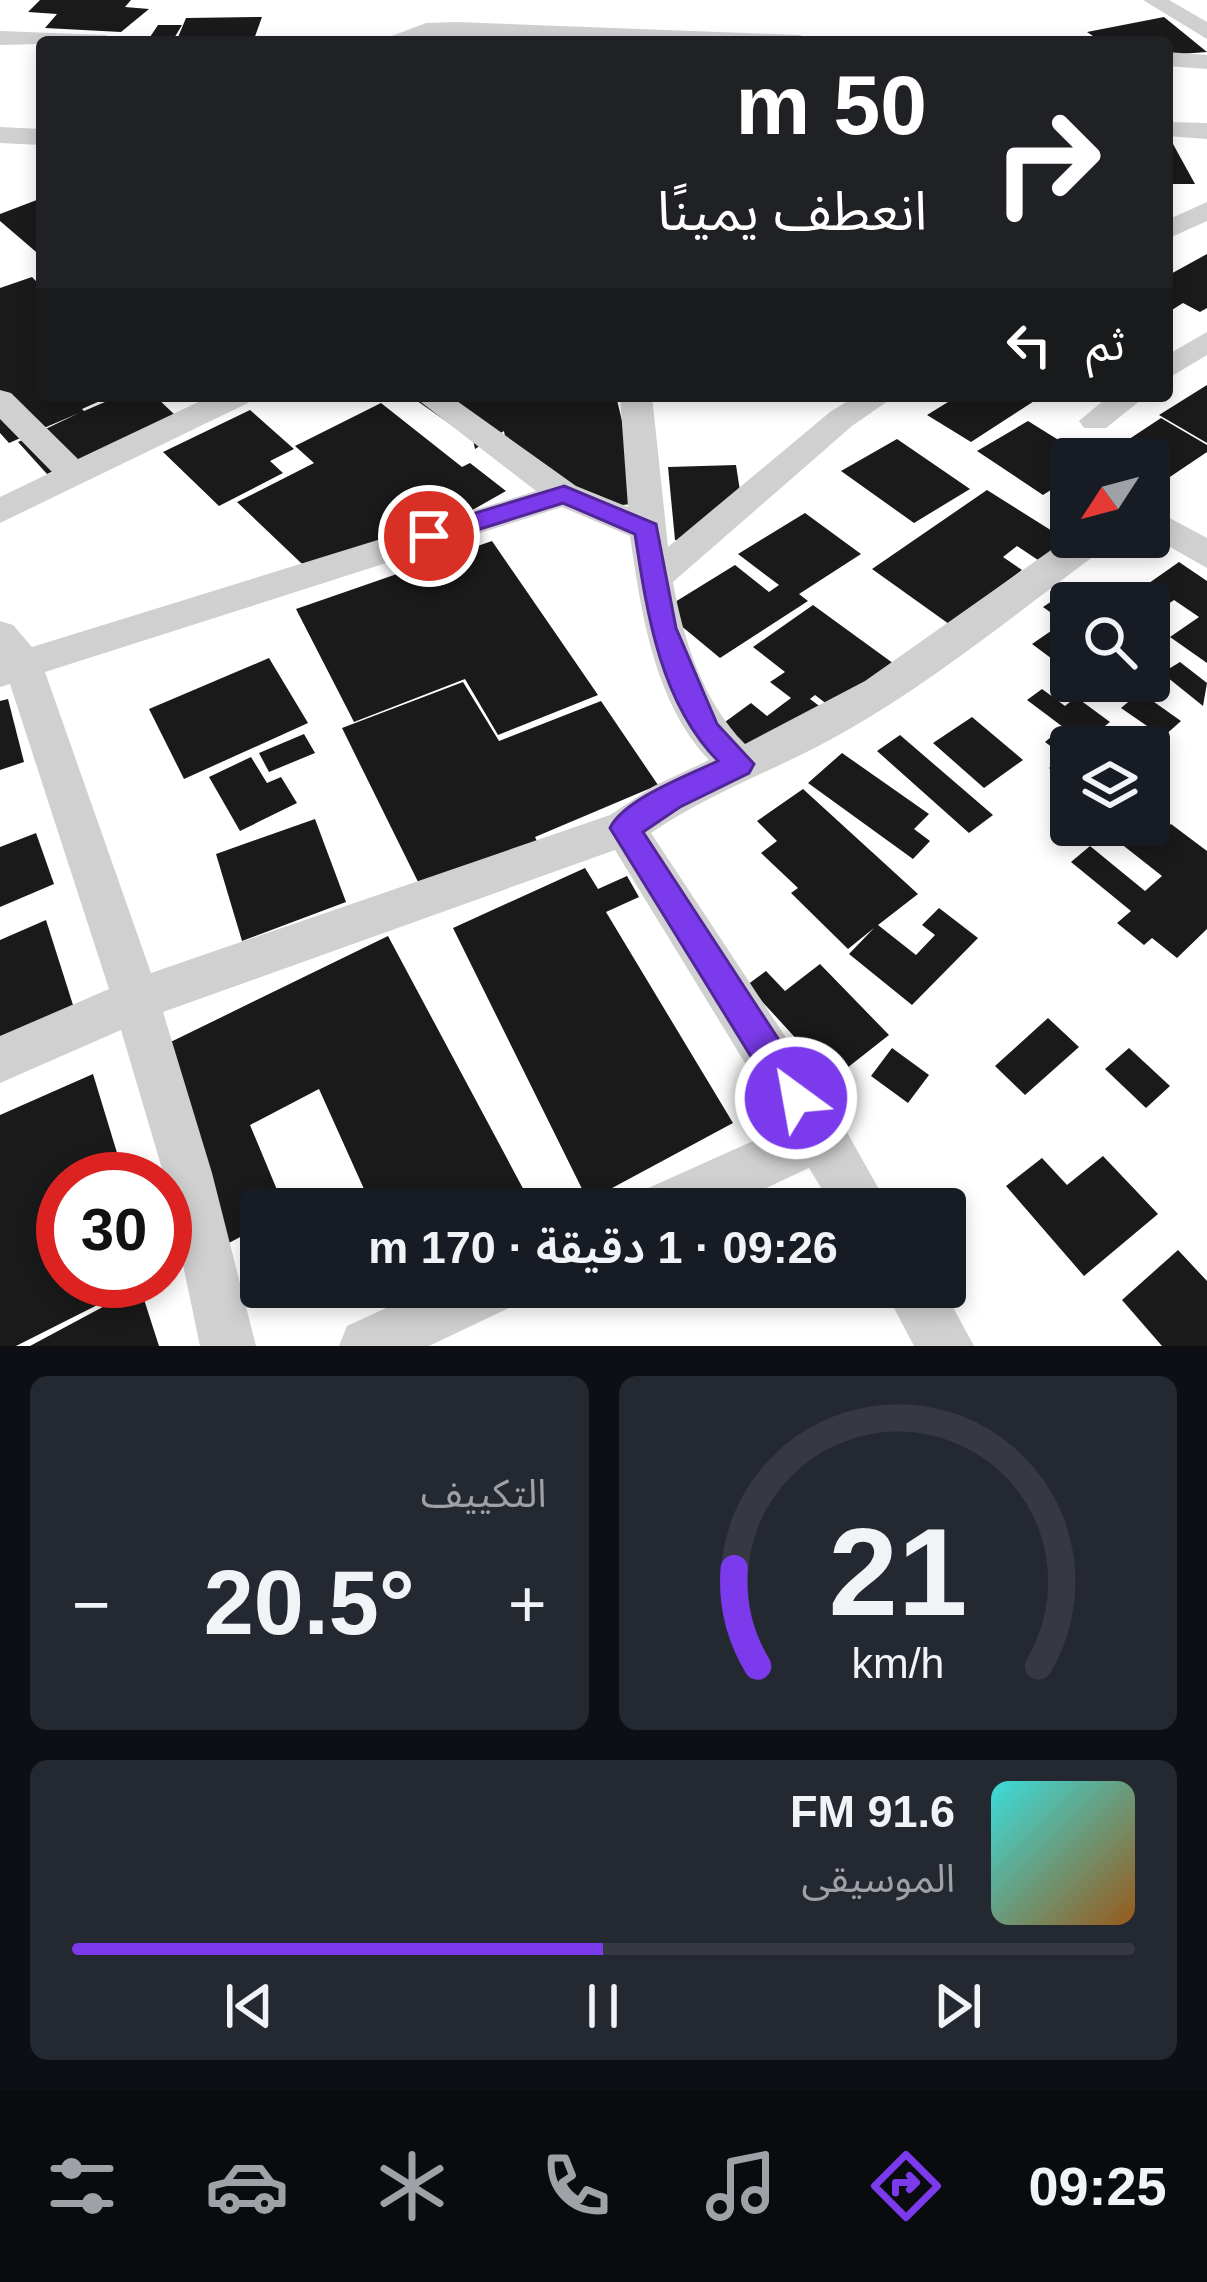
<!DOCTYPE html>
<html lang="ar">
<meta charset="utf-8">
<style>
:root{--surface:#171b24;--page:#242831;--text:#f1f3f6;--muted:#9ea1a6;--line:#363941;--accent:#7c3aed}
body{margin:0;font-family:Arial,"Noto Sans Arabic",sans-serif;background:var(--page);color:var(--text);direction:rtl;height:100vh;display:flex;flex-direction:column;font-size:45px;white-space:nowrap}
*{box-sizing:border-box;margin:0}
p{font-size:39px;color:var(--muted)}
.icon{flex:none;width:66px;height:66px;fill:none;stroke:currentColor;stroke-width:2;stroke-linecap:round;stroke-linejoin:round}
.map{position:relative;height:1346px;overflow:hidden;direction:ltr}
.sheet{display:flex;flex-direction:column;gap:30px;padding:30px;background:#0d0f14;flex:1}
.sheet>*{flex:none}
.hud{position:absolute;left:36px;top:36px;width:1137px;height:366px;border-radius:12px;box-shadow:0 6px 18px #0003;direction:rtl;background:#202124;color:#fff;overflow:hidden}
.needle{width:78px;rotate:234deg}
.fabs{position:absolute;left:1050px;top:438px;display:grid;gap:24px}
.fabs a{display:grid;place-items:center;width:120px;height:120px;border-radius:12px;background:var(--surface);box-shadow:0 6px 18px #0003;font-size:60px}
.speed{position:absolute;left:36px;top:1152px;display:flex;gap:24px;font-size:60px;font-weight:700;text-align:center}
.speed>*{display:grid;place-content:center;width:156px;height:156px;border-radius:50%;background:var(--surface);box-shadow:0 6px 18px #0003;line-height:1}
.speed .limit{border:18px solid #d22;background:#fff;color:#111}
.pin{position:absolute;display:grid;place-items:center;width:102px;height:102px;color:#fff;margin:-51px;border:6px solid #fff;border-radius:50%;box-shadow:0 3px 12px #0007}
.me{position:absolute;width:132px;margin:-66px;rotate:328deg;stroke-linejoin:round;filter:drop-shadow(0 0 9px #0008)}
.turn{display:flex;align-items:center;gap:42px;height:252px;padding:0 48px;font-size:54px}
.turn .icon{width:156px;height:156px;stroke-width:2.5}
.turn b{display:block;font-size:84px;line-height:102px}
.then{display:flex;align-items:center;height:114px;padding:0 48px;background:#0003;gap:24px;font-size:45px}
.big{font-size:90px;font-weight:600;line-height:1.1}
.sheet .widget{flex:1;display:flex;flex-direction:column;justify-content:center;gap:18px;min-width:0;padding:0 42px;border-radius:18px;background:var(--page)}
.sheet .dial{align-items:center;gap:0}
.dial svg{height:312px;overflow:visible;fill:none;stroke:var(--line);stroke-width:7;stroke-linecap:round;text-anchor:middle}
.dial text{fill:var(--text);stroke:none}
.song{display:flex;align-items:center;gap:36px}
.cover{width:144px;height:144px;border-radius:18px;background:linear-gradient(135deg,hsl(180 70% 55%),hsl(30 70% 35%))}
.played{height:12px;border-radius:6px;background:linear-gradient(90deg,var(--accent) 50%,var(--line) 50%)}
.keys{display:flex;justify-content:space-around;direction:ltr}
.heat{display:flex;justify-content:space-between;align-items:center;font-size:66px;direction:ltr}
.sheet .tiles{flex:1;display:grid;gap:30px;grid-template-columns:1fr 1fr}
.widget:last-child{grid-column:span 2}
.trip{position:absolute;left:240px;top:1188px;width:726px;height:120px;border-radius:12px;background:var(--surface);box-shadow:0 6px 18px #0003;font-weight:600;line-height:120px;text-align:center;direction:rtl}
.menu{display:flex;height:192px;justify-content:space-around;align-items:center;background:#090b0e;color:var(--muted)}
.menu .icon{width:84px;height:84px}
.menu .current{color:var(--accent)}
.menu b{font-size:54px;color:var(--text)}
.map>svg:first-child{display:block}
</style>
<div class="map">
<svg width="1207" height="1346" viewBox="0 0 1207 1346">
<rect width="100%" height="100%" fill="#fff"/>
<g fill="#1a1a1a">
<path d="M40,0h91l-6,7 24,2 -28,23 -76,-4 12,-14 -29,-2z"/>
<path d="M262,17l-9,25h-77l10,-24z"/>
<path d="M1164,17l43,35 -40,3v-13h-65l-15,-10z"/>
<path d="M158,25h24l-9,15h-25z"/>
<path d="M1167,144h6l22,40h-28z"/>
<path d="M42,198v59l-42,-36v-7z"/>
<path d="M1207,254v54l-7,4 -17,-9 -16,10v-37z"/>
<path d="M32,277l10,10v109h69l-29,13 2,2 35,-15h36l20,19 -128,59 -29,-32 61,-29 -70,30 -9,-10v-145z"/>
<path d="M1207,385v58l-48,-28z"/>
<path d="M410,396h206l26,107 -60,6 -74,-55 -4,-23 -29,18 -2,-9z"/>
<path d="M939,396h103l-71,46 -44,-27 21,-13z"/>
<path d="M381,403l81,64 8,-4 36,28 -97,55 -89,35 -83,-79 77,-39 -19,-17z"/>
<path d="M250,410l44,39 -24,12 13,12 -64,33 -56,-54z"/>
<path d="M1161,418l46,27v7l-58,39v-32h-50z"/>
<path d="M1028,421l61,38h-18v18l-28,18 -66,-44z"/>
<path d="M897,439l73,50 -56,34 -73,-52z"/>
<path d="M736,465l8,52 -23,22 -46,1 -7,-73z"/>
<path d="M987,490l81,51 -27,21 -24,-16 -14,11 19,13 -73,54 -77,-55z"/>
<path d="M805,513l56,41 -62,40 9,7 -88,57 -58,-48 73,-45 34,27 10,-7 -41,-31z"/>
<path d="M492,541l106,154 -100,40 -33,-56 -111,43 -58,-113z"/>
<path d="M1179,562l28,19v82l-37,-26 29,-20 -25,-17 -18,12 -24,-17z"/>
<path d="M1058,597l13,10v66l-39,-29 32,-22 -21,-15z"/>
<path d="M813,605l88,64 -60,46 -26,-20 -5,4 24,18 -70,54 -50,-41 37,-27 16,13 24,-18 -21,-16 15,-10 -32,-25z"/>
<path d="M269,658l39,65 -124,56 -35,-70z"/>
<path d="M1180,662l27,21 -4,23 -41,-33z"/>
<path d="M463,682l36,59 102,-40 57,84 -123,52 5,10 -115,49 -83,-168z"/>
<path d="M1042,689l23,17 11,-9 34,25 -27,21 5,4h-17v38l-22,-17 15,-12 -19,-14 18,-15 -36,-27z"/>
<path d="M1140,692l41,29 -18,16 -42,-29z"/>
<path d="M8,699l16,63 -24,8v-69z"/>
<path d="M972,717l51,43 -39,28 -51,-45z"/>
<path d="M304,734l11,19 -46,19 -10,-19z"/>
<path d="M900,735l93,80 -24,18 -92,-82z"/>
<path d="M842,753l87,61 -15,15 16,12 -17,18 -105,-76z"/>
<path d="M251,757l16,26 14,-6 16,26 -57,28 -31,-54z"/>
<path d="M803,789l115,105 -40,31 38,30 19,-20 -13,-10 17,-17 39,30 -66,67 -63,-51 25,-26 -26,21 -57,-56 7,-5 -37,-35 16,-12 -20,-20z"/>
<path d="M315,819l31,83 -104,39 -26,-87z"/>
<path d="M1171,824l36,27v78l-30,29 -25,-20 -8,7 -27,-22 14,-12 -60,-49 19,-16 55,45 17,-15 -47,-37 19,-14 18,14z"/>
<path d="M36,833l18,51 -54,23v-60z"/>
<path d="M585,868l13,21 29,-13 12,21 -33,15 127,211 -145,78 -135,-273z"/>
<path d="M46,920l27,85 -73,33v-98z"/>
<path d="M388,936l146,273h-161l-54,-120 -69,36 35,84h-24v17l-55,29 -60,-201z"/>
<path d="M820,964l69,71 -56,44 -86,-94 19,-14 19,20z"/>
<path d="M1048,1018l31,29 -54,48 -30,-29z"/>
<path d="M892,1048l37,27 -21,28 -37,-27z"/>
<path d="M1129,1048l41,38 -24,22 -41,-39z"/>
<path d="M93,1074l32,105h-62v102h82l-129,65h-16v-231z"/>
<path d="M1103,1156l55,58 -74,62 -78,-90 36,-28 25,27z"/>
<path d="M1178,1250l29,31v65h-45l-40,-46z"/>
<path d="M140,1287l19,59h-129z"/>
</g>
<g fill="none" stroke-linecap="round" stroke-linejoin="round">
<g fill="#d0d0d0" fill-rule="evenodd">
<path d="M1143,0h26l38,22v17z"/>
<path d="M456,22l344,13 11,7 -355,-6 -80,6 50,-19z"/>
<path d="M0,31l106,4 11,7 -117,3z"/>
<path d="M1167,52l40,3v14l-40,-3z"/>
<path d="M1167,122l40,1v16l-40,-3z"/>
<path d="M0,127l42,2v16l-42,-2z"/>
<path d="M1207,202v19l-40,18v-19z"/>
<path d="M1207,332v23l-40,24v-24z"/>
<path d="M0,390l11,3 67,66 133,-63h42l-5,7 -248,120v-26l52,-25 -52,-53z"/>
<path d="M413,396h37l126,90 52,21 -8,-111h32l16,151 162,-135 26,-16h39l-43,30 -179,156c10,57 30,120 72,162l120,-63 206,-145 42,1 -5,9c-86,62 -169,132 -262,185 -64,37 -134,60 -195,102l188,285 51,91h-56l-25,-41 -88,41h-84l7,-19 140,-63 -169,-277 -452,162 49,161 44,173h-56l-35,-167 -44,-149 -121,53v-47l109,-47 -99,-305 -10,3v-66l13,4 19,22 504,-156zM562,507l68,29c11,75 24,166 79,224l-55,26 -44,29 -459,158 -106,-301z"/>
<path d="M1109,396h37l-40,32h-22l-5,-7z"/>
<path d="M1149,507l58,31v30l-58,-33z"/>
<path d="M432,1287h89l-8,19 -84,40h-90l8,-20z"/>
<path d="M883,1287h59l32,59h-60z"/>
</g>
</g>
<path fill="#7c3aed" stroke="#51269a" stroke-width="3" d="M564,486l92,38 20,104 41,96 37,40 -5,9 -69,34 -37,25 166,254 5,12 -5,12 -13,5 -12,-5 -174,-282c14,-29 79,-53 108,-67 -58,-59 -71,-148 -83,-227l-72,-31 -134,42 -12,-9 3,-6z"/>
</svg>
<div class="fabs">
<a><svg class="needle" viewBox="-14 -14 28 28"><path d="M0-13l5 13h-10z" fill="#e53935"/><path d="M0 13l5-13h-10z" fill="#9ea1a6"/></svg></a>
<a><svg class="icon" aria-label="search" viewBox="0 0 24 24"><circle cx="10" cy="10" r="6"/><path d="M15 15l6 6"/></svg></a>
<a><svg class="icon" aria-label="layers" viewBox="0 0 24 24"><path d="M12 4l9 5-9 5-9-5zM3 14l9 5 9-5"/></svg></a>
</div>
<div class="speed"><div class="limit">30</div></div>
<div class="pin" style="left:429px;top:536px;background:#d93025"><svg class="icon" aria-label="arrive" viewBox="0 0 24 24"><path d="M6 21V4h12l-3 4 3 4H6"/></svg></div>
<svg class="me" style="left:796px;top:1098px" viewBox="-20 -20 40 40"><circle r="17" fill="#7c3aed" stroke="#fff" stroke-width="3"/><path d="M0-11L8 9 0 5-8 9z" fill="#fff"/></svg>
<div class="trip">09:26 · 1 دقيقة · 170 m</div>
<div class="hud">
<div class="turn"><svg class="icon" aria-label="right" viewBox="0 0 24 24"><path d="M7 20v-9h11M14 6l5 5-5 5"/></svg><div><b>50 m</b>انعطف يمينًا</div></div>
<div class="then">ثم<svg class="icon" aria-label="left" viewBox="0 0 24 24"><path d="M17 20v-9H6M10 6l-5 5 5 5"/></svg></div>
</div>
</div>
<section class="sheet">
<div class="tiles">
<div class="widget dial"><svg viewBox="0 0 100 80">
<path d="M14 69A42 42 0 1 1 86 69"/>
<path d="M14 69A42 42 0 0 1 8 44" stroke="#7c3aed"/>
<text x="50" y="56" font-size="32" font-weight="700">21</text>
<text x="50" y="72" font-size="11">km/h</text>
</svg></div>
<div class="widget"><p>التكييف</p>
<div class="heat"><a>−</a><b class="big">20.5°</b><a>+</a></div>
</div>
<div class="widget">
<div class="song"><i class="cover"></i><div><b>91.6 FM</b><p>الموسيقى</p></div></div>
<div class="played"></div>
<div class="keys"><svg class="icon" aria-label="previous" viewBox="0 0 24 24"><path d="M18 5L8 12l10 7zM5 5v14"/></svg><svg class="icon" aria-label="pause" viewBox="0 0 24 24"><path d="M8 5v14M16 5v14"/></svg><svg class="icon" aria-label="next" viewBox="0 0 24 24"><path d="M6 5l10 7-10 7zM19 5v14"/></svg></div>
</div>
</div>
</section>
<nav class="menu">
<b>09:25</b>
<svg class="icon current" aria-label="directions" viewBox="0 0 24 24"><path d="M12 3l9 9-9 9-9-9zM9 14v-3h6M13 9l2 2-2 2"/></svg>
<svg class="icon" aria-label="music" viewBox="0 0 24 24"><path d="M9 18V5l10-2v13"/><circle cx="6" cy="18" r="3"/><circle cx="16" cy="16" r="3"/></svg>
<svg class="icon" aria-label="phone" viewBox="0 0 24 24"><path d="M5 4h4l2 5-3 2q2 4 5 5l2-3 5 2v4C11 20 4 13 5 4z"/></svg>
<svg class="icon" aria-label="climate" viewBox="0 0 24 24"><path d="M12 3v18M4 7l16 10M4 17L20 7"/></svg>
<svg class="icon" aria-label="car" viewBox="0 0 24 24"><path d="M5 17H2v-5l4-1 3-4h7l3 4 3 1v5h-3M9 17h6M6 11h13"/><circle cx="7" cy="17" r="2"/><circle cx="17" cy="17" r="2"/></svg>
<svg class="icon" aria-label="filters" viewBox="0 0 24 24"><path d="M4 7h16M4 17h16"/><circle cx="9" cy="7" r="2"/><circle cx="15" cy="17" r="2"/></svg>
</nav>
